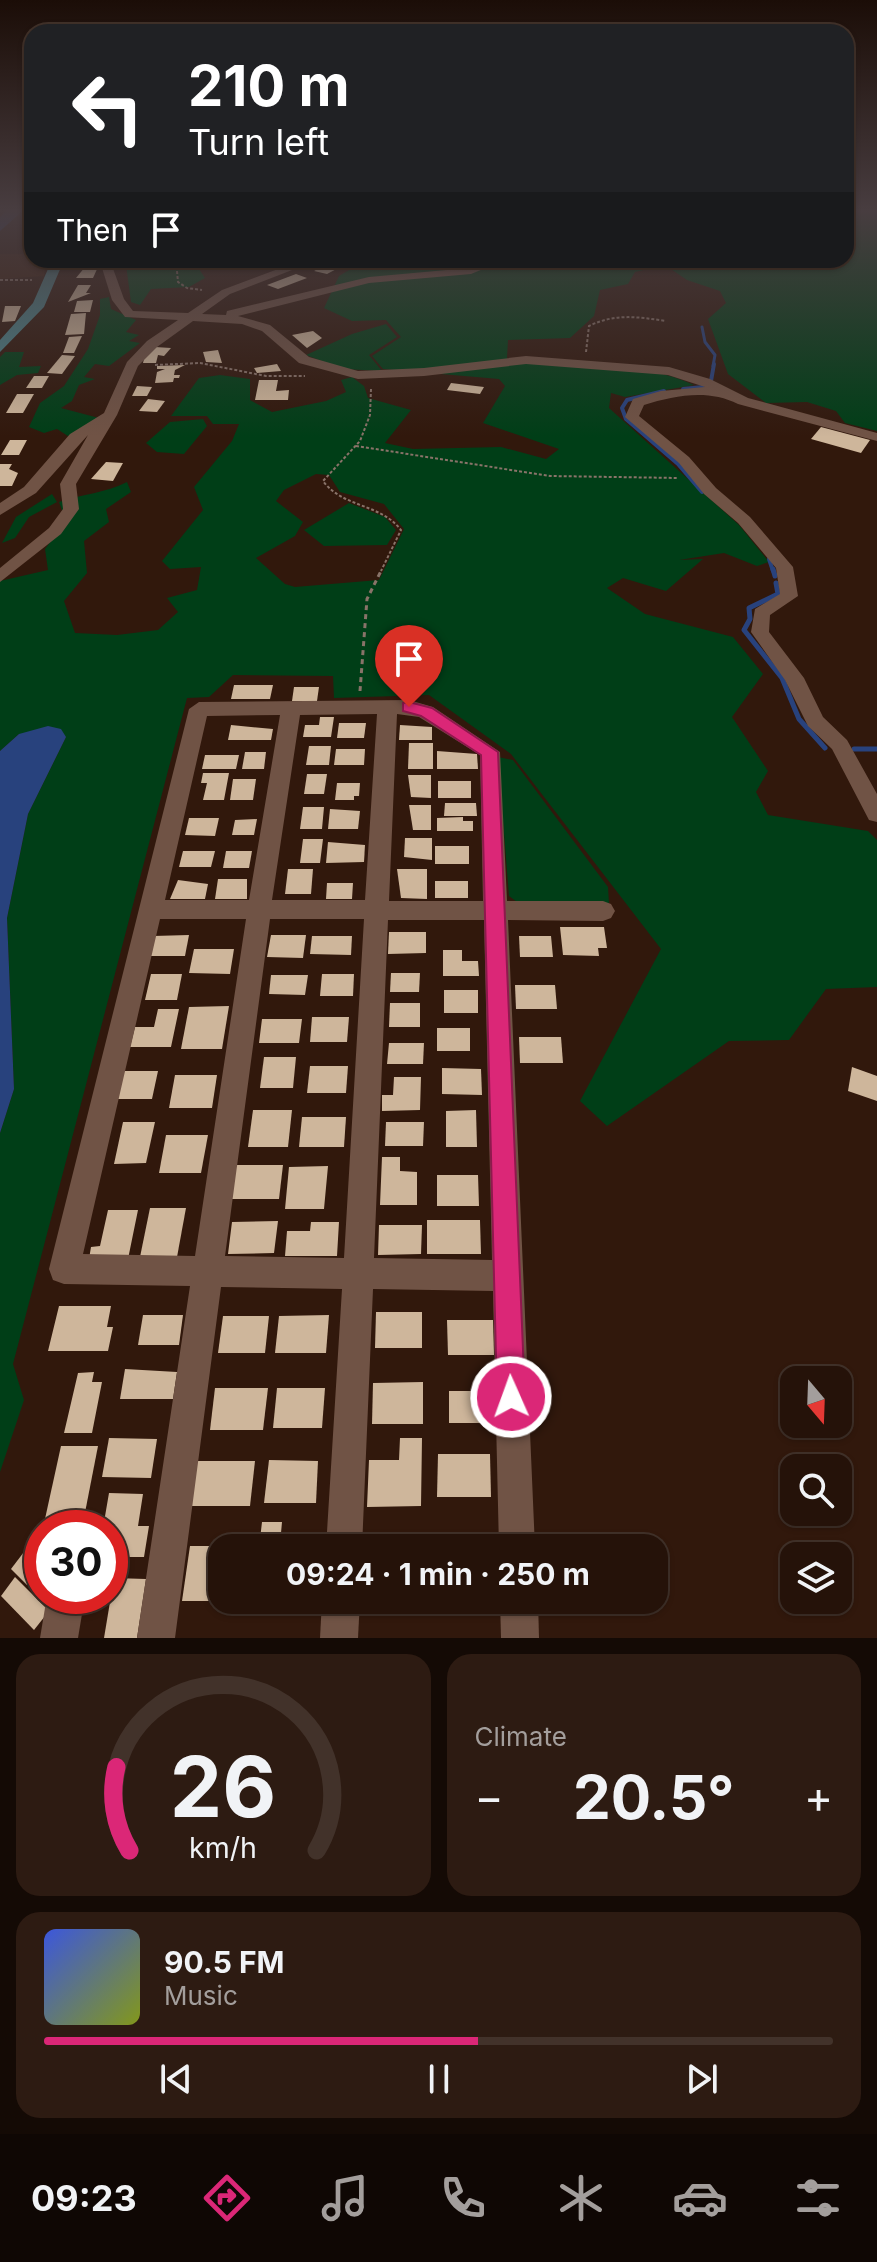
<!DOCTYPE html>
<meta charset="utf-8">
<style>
:root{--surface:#251209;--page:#2d1b12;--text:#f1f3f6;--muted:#a39e9c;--line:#42322a;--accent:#db2777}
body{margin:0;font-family:Inter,sans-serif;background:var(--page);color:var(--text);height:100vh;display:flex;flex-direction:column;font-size:30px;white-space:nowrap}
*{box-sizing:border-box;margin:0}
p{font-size:26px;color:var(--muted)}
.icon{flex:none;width:44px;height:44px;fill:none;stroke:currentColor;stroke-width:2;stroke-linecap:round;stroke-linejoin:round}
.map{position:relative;height:1638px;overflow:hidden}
.side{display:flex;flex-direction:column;gap:16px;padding:16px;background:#140a05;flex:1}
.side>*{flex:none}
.hud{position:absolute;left:24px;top:24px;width:830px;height:244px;border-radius:24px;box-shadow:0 2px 6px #0004,0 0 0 2px var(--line);background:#202124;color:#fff;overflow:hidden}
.needle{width:52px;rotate:161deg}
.fabs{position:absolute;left:780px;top:1366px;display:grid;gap:16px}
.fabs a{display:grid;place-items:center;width:72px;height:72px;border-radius:16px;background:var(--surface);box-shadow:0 2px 6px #0004,0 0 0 2px var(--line);font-size:40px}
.speed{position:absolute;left:24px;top:1510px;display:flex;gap:16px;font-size:40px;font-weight:700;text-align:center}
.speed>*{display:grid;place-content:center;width:104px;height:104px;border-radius:50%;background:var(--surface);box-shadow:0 2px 6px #0004,0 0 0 2px var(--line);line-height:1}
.speed .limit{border:12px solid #d22;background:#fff;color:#111}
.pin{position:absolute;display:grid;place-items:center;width:68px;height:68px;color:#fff;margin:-82px -34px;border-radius:50% 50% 50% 0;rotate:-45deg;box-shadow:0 0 8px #0007}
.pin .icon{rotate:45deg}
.me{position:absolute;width:88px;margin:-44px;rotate:358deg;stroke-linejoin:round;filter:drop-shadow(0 0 6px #0008)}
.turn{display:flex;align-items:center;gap:28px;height:168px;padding:0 32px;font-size:36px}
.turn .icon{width:104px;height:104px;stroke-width:2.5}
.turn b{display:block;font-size:56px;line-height:68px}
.then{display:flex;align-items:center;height:76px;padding:0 32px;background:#0003;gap:16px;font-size:30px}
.big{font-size:60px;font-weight:700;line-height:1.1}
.side .card{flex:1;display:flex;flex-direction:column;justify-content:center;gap:12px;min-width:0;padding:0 28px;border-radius:24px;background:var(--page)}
.side .dial{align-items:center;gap:0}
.dial svg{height:208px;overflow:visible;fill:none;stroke:var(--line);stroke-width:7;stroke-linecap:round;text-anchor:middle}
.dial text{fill:var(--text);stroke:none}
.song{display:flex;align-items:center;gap:24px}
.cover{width:96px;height:96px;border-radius:12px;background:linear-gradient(135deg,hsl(230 70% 55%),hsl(70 70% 35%))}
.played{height:8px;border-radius:4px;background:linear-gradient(90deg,var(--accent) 55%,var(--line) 55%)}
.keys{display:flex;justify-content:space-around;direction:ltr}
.heat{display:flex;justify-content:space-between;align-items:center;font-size:44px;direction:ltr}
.side .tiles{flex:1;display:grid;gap:16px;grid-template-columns:1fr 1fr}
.card:last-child{grid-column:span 2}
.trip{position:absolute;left:208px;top:1534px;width:460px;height:80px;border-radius:24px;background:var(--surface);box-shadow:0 2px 6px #0004,0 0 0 2px var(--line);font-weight:700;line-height:80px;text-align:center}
.menu{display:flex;height:128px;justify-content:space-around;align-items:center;background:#0f0704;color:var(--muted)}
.menu .icon{width:56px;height:56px}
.menu .active{color:var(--accent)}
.menu b{font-size:36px;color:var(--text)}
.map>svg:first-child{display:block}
</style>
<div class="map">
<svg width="877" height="1638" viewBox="0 0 877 1638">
<rect width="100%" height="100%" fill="#31180c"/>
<path fill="#3d1e0d" d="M0,254h32v6h15l-3,16 -44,3z"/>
<g fill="#003e17" fill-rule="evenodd">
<path d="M846,208h31v223l-32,-8 -9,-12 -29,-9 -41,1 -38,-29 -20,-55 18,-16 -6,-12 -33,-11 -22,-15 -30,7 -7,12 -28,6 -6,26 -24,22 -62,2 -1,18 5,5c58,3 129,-3 182,22l-69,12 -14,-4 -2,15 130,117 30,37 -12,4 -33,-13 -45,7 24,-1 -37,32 -43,-13 -16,10 38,26 88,23 30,37 -31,43 36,54 -12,21 12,23 100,16 9,9v147l-51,2 -37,51 -60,1 -122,85 -27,-25 81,-152 -150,-195 -82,-59 -95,3 -1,-22 -100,-1 -24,22 -22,1 -174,666 11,36 -24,72v-339l14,-44 -7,-171 21,-104 38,-77 -47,-3 -19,17v-170l48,-11 -3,-21 21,-28 -7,-19c24,-8 46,-9 68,-20l4,10 -25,17 3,13 -25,19 3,32 -23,28 11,32 42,2 41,-5 20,-18 -11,-14 30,-8 4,-23 -31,2 -8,-8 41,-51 -9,-23 38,-46 7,-17h-26l-6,-8h-36l28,-38 21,-3 30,4v21l22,12 54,-11 20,-9 -5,-12 11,-3 12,9 4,12 43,12 -26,33 28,6 88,-2 45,12 13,-10 -76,-26 22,-37 -6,-7 -116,-10 -11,-13 29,-19 -15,-17 -34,1 -28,-13 15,-32 27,-16h480zM316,474l13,1 11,17 44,12 20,25 -25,51 -84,7 -10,-3 -29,-26 39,-22 8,-14 -27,-21 8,-11z"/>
<path d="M143,260h88l-34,6 8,12 -16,9 -38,2 -11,16 -9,-3 -5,-37z"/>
<path d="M109,297l2,12 25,11 -10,12 13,3 -10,6 11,2 -31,23 -14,-2 -11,13 11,2 -16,6 -7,16 -11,7 38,10 -31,18 -11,-7 -13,4 -15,-6 11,-24 24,-17 24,-37 12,-34v-16z"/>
<path d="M386,324l11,13 -28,18 13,16 -39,-2 -37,-14 46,-21z"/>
<path d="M5,352h19l-5,15 22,-1 -3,7 -21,2 -17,10v-28z"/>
<path d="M203,419l4,7 -23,28 -27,-2 -11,-9 24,-21z"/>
<path d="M52,494l5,8 -28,15 -14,21 -13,5 14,-26z"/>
<path d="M349,503l36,14 11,13 -9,15 -63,1 -20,-16z"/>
<path d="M498,757l15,3 95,127 1,16 -92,-1 -8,-6z"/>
</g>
<path fill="#28427d" d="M48,726l13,3 5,8 -38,77 -21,104 7,171 -14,44v-382l19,-17z"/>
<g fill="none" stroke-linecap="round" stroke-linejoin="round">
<path stroke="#28427d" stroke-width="3" d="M702,327l3,15 10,13 -2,11"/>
<g stroke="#28427d" stroke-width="4">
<path d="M711,381l3,-17"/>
<path d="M683,389l20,-2"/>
<path d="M664,391l-37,9 -5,8 4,11 52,45 24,28"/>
<path d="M769,559l4,12"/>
</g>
<g stroke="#28427d" stroke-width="5">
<path d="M773,569l2,7"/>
<path d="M776,583l2,11 -29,14 1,11 -6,11 38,48 17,41 26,29"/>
<path d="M854,749h23"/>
</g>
<path fill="#28427d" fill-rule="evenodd" d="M9,208h17l-26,23v-14z"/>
</g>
<g fill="#ceb69b">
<path d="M333,261l13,3 -19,10 -13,-3z"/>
<path d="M85,267h13l-5,11h-17z"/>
<path d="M296,274l11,4 -29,11 -11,-4z"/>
<path d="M78,285h13l-5,8h5l-23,9z"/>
<path d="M93,300l-3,12h-16l3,-11z"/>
<path d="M5,306h16l-6,15 -13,1z"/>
<path d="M86,313l-2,21 -19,1 6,-21z"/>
<path d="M313,331l9,7 -15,10 -15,-13z"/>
<path d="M82,336l-8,17h-11l6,-16z"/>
<path d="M155,347l16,1 -7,8 -6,-1 -2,8h-13l2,-8z"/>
<path d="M218,350l4,13 -16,-1 -3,-10z"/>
<path d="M62,355l13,1 -13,18 -15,-1z"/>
<path d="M277,364l4,7 -24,2 -3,-5z"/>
<path d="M185,365l-10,5 -1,5h6l-1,3h-5l-1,4 -18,1 2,-11 8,-3h-8v-3z"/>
<path d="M34,376h15l-7,12h-16z"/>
<path d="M259,380h19l-2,11 13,-1 -1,10h-33z"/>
<path d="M451,383l33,4 -4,7 -33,-4z"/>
<path d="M137,386l15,1 -5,9h-15z"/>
<path d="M17,394h17l-11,19h-17z"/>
<path d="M148,399l17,2 -8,11 -18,-1z"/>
<path d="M821,427l49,13 -9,13 -50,-14z"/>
<path d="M10,440h17l-8,15h-18z"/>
<path d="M106,462l17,1 -10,18 -22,-2z"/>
<path d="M0,464h12l-3,5 9,4 -6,13h-12z"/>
<path d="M234,685h39l-3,14h-39z"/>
<path d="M294,687h25l-2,14h-25z"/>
<path d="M320,717h14l-3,20h-28l2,-12h14z"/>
<path d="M339,723h27l-2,15h-27z"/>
<path d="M231,725l42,4 -2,11h-43z"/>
<path d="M400,725l32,2v13h-33z"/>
<path d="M409,743h24v26h-25z"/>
<path d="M309,746h22l-2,19h-23z"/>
<path d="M336,749h29l-1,16h-30z"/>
<path d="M437,751l40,3 1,15h-41z"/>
<path d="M245,752h21l-2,17h-22z"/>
<path d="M205,755h34l-3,14h-34z"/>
<path d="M203,773h26l-5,27h-21l4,-17h-6z"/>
<path d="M307,774h20l-3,20h-20z"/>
<path d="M408,775h23v23l-20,-1z"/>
<path d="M233,779h23l-3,21h-23z"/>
<rect x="438" y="781" width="33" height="17"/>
<path d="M337,783h23l-1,13h-5v4h-19z"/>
<path d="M445,803h31l1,13h-33z"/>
<path d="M409,805h22v25h-18z"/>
<path d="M303,807h21l-2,22h-22z"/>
<path d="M330,809l30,2 -2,18h-30z"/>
<path d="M463,817v4h10v10h-36v-13z"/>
<path d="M189,818h30l-4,18 -30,-1z"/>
<path d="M257,819l-3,16h-22l3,-15z"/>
<path d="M405,838h27v22l-28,-3z"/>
<path d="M303,839h20l-3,24h-20z"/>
<path d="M328,842l37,3 -1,17 -38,1z"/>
<rect x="435" y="846" width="34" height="18"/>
<path d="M183,851h32l-4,16h-32z"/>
<path d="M226,851h26l-3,17h-26z"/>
<path d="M288,869h25l-2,25h-26z"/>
<path d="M397,869h30v30l-26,-1z"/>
<path d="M218,879h29v20h-32z"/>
<path d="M178,880l30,4 -3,15h-35z"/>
<rect x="435" y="881" width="33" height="17"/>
<path d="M327,883h26l-1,16h-26z"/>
<path d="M560,927h44l3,21h-9l1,8 -36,-1z"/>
<path d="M389,932h37v21l-38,1z"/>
<path d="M189,935l-4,21h-37l5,-20z"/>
<path d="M271,935h35l-3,23 -36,-1z"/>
<path d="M312,936h40l-1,19 -41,-1z"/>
<path d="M519,936h32l2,21h-33z"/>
<path d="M194,949h40l-4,25 -41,-1z"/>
<path d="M443,950h19v11h16l1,15h-36z"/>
<path d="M391,973h29l-1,19h-29z"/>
<path d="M151,974h31l-5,26h-32z"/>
<path d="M322,974h32l-1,22h-33z"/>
<path d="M271,975h37l-3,20 -36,-1z"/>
<path d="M515,985h40l2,24h-41z"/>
<rect x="444" y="990" width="34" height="23"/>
<path d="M390,1003h30v24h-31z"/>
<path d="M229,1006l-7,43h-41l8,-42z"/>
<path d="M158,1009h21l-8,38h-41l5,-20h19z"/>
<path d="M312,1017h37l-2,25h-37z"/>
<path d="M262,1019h40l-3,24h-40z"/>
<rect x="437" y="1028" width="33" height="23"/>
<path d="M519,1037h42l2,26h-43z"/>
<path d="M389,1043h35l-1,21h-36z"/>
<path d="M264,1057h32l-3,31h-33z"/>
<path d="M310,1066h38l-2,27h-39z"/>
<path d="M852,1067l25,9v25l-29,-10z"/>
<path d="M442,1068l39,1 1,26 -40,-1z"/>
<path d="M120,1071h38l-6,28h-39z"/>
<path d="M175,1075h42l-5,33h-43z"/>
<path d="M394,1077h27l-1,33 -38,1v-16h11z"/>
<path d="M253,1110h39l-4,37h-40z"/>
<path d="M476,1110l1,37h-31v-36z"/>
<path d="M302,1117h44l-2,30h-45z"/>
<path d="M123,1122h32l-9,41 -32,1z"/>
<path d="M386,1122h38l-1,24h-38z"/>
<path d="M166,1135h42l-7,38h-42z"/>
<path d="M382,1157h18v14l17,1v33h-37z"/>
<path d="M236,1165h47l-4,34h-48z"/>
<path d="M328,1166l-4,43h-39l4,-42z"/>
<path d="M437,1175h41l1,31h-42z"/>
<path d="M150,1208h36l-9,49h-37z"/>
<path d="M108,1210h30l-10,49h-39l2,-12 9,-1z"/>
<path d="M427,1220h53l1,34h-54z"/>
<path d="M278,1221l-4,32 -46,1 4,-32z"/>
<path d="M311,1222h28l-2,34h-52l2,-25h23z"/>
<path d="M379,1225h43l-1,29 -43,1z"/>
<path d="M59,1306h52l-4,21h6l-5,24h-60z"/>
<path d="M376,1312h46v36h-47z"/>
<path d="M143,1315h40l-4,30h-41z"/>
<path d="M329,1315l-3,38h-51l4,-37z"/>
<path d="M223,1316h46l-4,37h-47z"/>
<path d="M447,1320h46l1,35h-46z"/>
<path d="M125,1369l52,3 -4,27h-53z"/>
<path d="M94,1372l-2,10h10l-10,51h-28l14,-60z"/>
<path d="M423,1382v42h-51l1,-41z"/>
<path d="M215,1388h53l-5,42h-53z"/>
<path d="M277,1388h48l-3,40h-49z"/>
<path d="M449,1391h46l1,32h-47z"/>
<path d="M109,1438l48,1 -6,39 -49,-1z"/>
<path d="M400,1438h22l-1,68 -54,1 2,-47h30z"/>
<path d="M61,1446h37l-16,82h-39z"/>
<path d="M438,1454h52l1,43h-54z"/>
<path d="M269,1460l49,1 -2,42h-52z"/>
<path d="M197,1461h58l-5,45h-60z"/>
<path d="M109,1493l34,1 -5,32h11l-5,31h-34v-29h-7z"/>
<path d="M262,1522h20l-2,22h34v4h-55z"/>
<path d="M30,1544l12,12v9l-15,20 -16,-16z"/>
<rect x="366" y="1544" width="53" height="4"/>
<path d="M190,1546h32v55h-40z"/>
<path d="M15,1577l34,34 -15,19 -33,-34z"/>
<path d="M114,1578l32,1 -9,59h-33z"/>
</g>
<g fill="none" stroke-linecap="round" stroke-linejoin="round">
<g stroke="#897369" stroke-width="2" stroke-dasharray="3 2" stroke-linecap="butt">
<path d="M177,271l1,11 9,6 15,2"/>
<path d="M0,280h32"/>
<path d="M586,352l3,-26c26,-13 50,-9 77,-5"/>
<path d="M155,365l45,-2 66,13h39"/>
<path d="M371,389l-1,26 -10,26 -37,40c20,27 57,22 78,49l-20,41"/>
<path d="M356,446l194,30 128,2"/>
</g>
<path stroke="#897369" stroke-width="3" stroke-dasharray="5 4" stroke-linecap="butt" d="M360,691l7,-92 15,-30"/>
<g fill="#705345" fill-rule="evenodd">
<path d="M54,260l57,3 13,36 9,12 55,2 34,-23 80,-30h16l-88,34 -28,20 24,1 1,-4 142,-34 100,-9 20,-8h16l-34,14 -102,9 -131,33 32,9 39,32 49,14 66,-3 102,-12 143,11 41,12 38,19 129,35v8l-139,-37c-29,-15 -63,-9 -94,1l-5,11 50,41 27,31 34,29 43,50 5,29 -28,19 -1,17 35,46 19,39 24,23 30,54v28l-8,-2 -37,-71 -24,-23 -23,-46 -34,-48 4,-23 25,-15 -4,-26 -38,-45 -34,-29 -25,-31 -54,-46 8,-18 28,-8 44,-4 -37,-12 -142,-11 -102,12 -66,3 -59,-16 -37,-32 -20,-7 -49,-3 -36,26 -19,19 -21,49 -41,69 3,25 -18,25 -61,48v-14l49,-40 14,-19 -3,-25 28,-49 -52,58 -36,22v-12l24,-16 46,-53 34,-21 23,-51 20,-21 31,-21 -53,-3 -13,-17 -10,-32 -44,-3z"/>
<path d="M409,700l24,7 67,45 7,149h96l8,3 4,7 -4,7 -8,3 -95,-1 27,628h-36l-6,-257 -120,-2 -11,259h-36l16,-259 -121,-2 -46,351h-38l53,-352 -126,-2 -11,-4 -4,-11 140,-560 10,-7zM377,714l-12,186h-93l28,-185zM397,714l22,3 61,38 3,146h-94zM280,715l-31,185h-84l42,-184zM160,919h86l-51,337 -112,-2zM270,919h94l-20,339 -119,-2zM388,920h96l8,340 -118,-2z"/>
<path d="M47,1596h38l-7,42h-38z"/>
<path d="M322,1600h38l-2,38h-38z"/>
<path d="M500,1600h38l1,38h-38z"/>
</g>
<path fill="#4b8289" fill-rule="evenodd" d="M52,260h12l-20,47 -44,45v-12l33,-37z"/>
</g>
<linearGradient id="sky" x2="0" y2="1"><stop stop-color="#1b0d07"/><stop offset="0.48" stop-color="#483d40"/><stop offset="1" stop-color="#483d40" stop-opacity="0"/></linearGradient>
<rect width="877" height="437" fill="url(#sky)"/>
<path fill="#db2777" stroke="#8e194d" stroke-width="2" d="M409,702l23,6 66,44 27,645 -4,10 -10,4 -10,-4 -4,-10 -16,-642 -60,-39 -18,-5v-8z"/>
</svg>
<div class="fabs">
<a><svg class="needle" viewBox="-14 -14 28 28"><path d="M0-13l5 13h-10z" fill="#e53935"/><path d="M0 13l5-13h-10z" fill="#a39e9c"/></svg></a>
<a><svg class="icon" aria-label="search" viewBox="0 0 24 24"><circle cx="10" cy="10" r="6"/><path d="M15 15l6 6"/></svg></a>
<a><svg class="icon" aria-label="layers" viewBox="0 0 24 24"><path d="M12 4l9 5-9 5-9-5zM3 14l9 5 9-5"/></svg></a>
</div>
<div class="speed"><div class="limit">30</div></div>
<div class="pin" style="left:409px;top:707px;background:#d93025"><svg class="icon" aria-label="arrive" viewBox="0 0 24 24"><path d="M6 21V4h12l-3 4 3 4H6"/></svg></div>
<svg class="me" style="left:511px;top:1397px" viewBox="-20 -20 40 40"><circle r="17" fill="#db2777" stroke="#fff" stroke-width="3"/><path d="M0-11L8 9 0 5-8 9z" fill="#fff"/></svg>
<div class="trip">09:24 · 1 min · 250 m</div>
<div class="hud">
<div class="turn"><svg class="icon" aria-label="left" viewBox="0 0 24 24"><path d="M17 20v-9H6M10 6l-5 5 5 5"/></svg><div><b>210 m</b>Turn left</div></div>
<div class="then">Then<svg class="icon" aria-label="arrive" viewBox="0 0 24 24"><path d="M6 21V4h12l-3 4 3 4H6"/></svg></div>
</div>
</div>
<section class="side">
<div class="tiles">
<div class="card dial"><svg viewBox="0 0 100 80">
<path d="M14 69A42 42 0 1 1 86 69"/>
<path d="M14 69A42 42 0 0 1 9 37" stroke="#db2777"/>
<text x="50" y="56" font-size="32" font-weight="700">26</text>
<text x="50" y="72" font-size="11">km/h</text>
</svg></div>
<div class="card"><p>Climate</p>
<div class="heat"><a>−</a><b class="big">20.5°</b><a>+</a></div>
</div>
<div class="card">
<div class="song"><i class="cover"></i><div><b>90.5 FM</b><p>Music</p></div></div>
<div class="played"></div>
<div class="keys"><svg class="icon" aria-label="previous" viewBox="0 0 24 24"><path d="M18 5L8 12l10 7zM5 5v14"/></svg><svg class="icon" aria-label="pause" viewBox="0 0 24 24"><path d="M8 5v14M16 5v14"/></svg><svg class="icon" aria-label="next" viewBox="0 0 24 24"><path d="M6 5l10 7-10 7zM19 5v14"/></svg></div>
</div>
</div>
</section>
<nav class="menu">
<b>09:23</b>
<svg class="icon active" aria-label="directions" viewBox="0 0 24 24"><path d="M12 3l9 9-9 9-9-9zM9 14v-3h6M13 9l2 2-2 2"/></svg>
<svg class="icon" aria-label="music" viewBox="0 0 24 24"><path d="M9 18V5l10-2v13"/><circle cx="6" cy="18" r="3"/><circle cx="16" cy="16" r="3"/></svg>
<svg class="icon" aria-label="phone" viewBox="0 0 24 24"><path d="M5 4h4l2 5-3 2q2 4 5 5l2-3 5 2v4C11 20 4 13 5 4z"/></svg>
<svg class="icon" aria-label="climate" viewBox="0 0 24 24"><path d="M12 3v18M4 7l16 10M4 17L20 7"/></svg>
<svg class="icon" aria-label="car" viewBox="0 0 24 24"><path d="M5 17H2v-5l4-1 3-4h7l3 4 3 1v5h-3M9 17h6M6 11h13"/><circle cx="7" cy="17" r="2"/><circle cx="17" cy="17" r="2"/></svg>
<svg class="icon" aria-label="filters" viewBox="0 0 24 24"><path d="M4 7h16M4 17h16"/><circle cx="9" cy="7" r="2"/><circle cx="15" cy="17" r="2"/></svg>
</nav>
